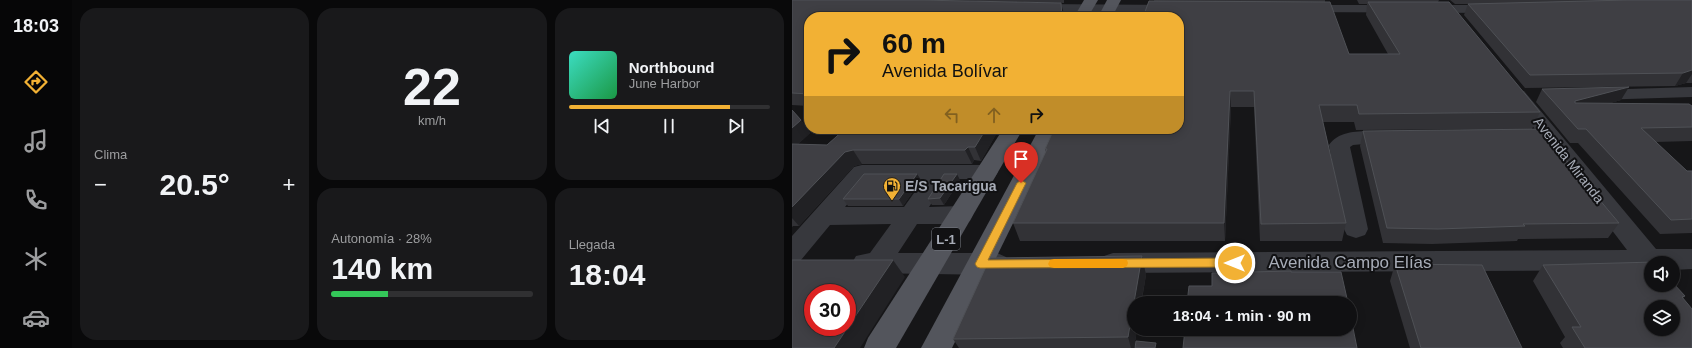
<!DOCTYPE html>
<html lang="es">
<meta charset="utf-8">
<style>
:root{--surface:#101012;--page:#19191b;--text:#f1f3f6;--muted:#9c9d9f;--line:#303032;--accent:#f2b134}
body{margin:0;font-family:Helvetica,sans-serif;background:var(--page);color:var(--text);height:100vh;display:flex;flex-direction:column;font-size:15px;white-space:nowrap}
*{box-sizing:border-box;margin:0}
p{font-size:13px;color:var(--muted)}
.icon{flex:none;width:22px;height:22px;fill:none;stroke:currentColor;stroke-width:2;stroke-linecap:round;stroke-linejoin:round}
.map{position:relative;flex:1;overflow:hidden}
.details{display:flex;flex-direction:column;gap:8px;padding:8px;background:#09090a;width:720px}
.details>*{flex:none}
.guide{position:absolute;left:12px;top:12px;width:380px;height:122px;border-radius:16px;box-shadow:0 2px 10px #0003,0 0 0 1px var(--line);background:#f2b134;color:#111;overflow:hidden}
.buttons{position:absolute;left:852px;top:256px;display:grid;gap:8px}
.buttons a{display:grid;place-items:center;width:36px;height:36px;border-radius:50%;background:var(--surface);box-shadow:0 2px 10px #0003,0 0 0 1px var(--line);font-size:20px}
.speed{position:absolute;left:12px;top:284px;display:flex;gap:8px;font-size:20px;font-weight:700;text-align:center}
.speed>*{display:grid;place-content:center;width:52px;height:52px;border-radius:50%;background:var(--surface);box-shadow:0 2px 10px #0003,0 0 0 1px var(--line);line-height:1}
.speed .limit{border:6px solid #d22;background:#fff;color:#111}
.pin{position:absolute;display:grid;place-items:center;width:34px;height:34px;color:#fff;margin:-41px -17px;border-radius:50% 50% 50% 0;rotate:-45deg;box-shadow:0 0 4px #0007}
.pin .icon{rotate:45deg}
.me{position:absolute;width:44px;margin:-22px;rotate:270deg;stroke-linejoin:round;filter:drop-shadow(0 0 3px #0008)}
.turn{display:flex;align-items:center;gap:14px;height:84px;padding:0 12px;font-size:18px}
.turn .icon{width:52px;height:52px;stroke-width:2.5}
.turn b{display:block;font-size:28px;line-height:34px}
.lanes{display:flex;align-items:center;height:38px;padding:0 12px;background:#0003;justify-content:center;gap:20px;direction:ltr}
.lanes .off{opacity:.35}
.big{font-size:30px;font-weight:700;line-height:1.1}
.details .tile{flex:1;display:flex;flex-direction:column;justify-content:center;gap:6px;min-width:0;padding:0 14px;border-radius:16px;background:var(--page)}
.details .dial{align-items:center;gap:0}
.dial b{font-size:52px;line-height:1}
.song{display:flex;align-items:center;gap:12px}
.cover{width:48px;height:48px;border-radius:6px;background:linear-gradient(135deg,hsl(170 70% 55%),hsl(140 70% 35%))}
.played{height:4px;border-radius:2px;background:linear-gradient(90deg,var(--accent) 80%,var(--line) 80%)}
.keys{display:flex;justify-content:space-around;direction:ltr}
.heat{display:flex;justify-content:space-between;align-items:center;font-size:22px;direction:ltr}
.charge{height:6px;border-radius:3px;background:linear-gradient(90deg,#34c759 28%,var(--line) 0)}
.details .tiles{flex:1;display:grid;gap:8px;grid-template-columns:repeat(3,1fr)}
.tile:first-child{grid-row:span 2}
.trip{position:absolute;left:335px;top:296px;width:230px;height:40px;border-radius:20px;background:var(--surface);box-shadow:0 2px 10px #0003,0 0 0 1px var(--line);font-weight:700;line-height:40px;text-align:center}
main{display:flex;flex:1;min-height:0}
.tabs{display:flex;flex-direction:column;width:72px;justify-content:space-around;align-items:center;background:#060607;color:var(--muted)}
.tabs .icon{width:28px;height:28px}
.tabs .current{color:var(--accent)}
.tabs b{font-size:18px;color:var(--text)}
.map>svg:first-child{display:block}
</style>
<main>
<nav class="tabs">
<b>18:03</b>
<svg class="icon current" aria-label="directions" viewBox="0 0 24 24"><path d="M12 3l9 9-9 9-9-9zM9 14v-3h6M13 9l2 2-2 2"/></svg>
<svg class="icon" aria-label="music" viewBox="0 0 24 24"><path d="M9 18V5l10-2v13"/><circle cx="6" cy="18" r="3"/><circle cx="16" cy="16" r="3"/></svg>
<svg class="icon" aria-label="phone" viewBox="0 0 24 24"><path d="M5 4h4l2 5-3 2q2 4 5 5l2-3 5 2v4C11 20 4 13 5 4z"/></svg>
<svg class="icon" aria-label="climate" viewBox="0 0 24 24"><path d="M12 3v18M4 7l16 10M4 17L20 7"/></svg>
<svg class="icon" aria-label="car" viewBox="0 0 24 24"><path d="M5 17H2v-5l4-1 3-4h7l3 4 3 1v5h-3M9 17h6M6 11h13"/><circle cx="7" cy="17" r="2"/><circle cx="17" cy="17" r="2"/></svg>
</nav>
<section class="details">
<div class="tiles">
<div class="tile"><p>Clima</p>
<div class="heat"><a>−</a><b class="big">20.5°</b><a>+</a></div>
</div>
<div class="tile dial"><b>22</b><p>km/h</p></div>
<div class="tile">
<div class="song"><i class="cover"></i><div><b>Northbound</b><p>June Harbor</p></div></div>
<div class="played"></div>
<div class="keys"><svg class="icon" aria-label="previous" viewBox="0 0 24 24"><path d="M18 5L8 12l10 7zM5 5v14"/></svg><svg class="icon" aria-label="pause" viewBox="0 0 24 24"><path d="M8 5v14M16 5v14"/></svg><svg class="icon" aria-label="next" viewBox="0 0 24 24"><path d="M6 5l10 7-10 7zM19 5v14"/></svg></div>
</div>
<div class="tile"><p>Autonomía · 28%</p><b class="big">140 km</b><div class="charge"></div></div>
<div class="tile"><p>Llegada</p><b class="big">18:04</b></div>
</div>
</section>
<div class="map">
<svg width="900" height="348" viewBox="0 0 900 348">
<rect width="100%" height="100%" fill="#161618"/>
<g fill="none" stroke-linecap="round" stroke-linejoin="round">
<g fill="#37383d" fill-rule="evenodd">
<path d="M241,4l142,1 5,1 2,3 -2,3 -5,1 -147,-2 -2,-3 2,-3z"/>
<path d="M511,5h192l5,1 2,3 -2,3 -5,1 -197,-1 -2,-3 2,-3z"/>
<path d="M900,87v10l-97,3 -6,-1 -3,-4 3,-4 6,-1z"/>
<path d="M726,90l6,1 132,158h36v20l-19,1v-7h-22v10l-8,-3 -530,3 -9,-3 -4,-7 4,-7 9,-3 514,-3 -118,-155 3,-4z"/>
<path d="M598,131l7,2 3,4 -3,4 -44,4 -3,2 18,82 -3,6 -9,3 -9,-3 -3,-6 -15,-84c12,-18 42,-13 61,-14z"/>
<path d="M70,165h125l8,2 3,5 -3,5 -8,2h-40l-18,28 32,-1 9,3 3,6 -3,6 -9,3h-44l-19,29h99l9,4 4,7 -4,7 -9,4 -132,-2 -9,-3 -4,-7 4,-7 14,-3 21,-29 -61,1 -29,35 -9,3v-27l62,-69zM76,179h56l-20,28h-59z"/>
</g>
<g fill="#53555c" fill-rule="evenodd">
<path d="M292,0h14l-10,17h-14z"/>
<path d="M315,0h14l-9,17h-14z"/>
<path d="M211,129h20l-127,219h-32l4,-10z"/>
<path d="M247,129h20l-107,219h-31z"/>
</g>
</g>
<g fill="#323236">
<path d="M0,0l272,14 -255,3v89l-17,-1z"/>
<path d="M148,0h124v3z"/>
<path d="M362,0h171v2l24,52h39l-22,-39 1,-11h-8l-2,-4h82l-1,2 102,110 -8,17 -176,1 -2,-8h-31l23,101 -4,18h-82l-6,-134h-23l-6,134h-205l-7,-18 33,-71 -1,-3 134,-20z"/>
<path d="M658,0h242v83h-6l-11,3 -150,2 -61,-73 4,-11h-13z"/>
<path d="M750,89l79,11 -11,3 82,3v35l-37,1 32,29h5v62l-32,1 -82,-91h-8l-34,-41z"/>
<path d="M0,110l9,10 9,13 -12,11 29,1 18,-16h154l-18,32 -7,-1 -2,4h-110l-8,2 -55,60h-6l-1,1z"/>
<path d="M758,129l-3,8 72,86 -11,15 -90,1 -1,2 -85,3 -49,-1 -23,-97 3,-15z"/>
<path d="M125,174l4,6 -18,26h-55l-5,-7z"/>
<path d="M168,180l-16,25h-12l-4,-6z"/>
<path d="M350,256l4,19 -12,73h-175l-6,-9z"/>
<path d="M603,264l127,84h-112l-20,-67z"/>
<path d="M751,265l142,31 -2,2 9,50h-129l-3,-5 5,-6 -32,-56z"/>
</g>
<g fill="#212124">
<path d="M269,3l3,11v3h-2z"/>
<path d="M900,70v4l-6,9 -11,3 8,-13z"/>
<path d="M837,87l-8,13 -53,15 7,-14z"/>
<path d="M438,91l1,16 -6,134 -1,-18z"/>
<path d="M9,120l9,13 -18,17v-22z"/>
<path d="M194,129h13l-18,32 -6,-14z"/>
<path d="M176,147l6,13 -2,4 -7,-14z"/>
<path d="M61,150l9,14 -8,2 -55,60 -7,-8v-11l53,-55z"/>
<path d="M125,174l4,6 -18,26 -4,-7z"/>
<path d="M165,174l3,6 -16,25 -4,-7z"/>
<path d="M350,256l4,19 -5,28h-7v26h3l-3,19h-3l-3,-11z"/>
<path d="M101,260l12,17 -45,71h-26z"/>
</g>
<g fill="#3f3f44" stroke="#4f5156" fill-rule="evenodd">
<path d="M0,0h127l142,3 1,14h-253v77l-17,-1z"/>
<path d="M836,0h64v70l-9,3 -153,2 -62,-71z"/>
<path d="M357,1l181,1 19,52h51l-32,-52h81l91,110 -181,2 -2,-9h-38l27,118 -85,1 -7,-133h-24l-6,132h-211l34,-74h-2l9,-20h125v-112h-36z"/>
<path d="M837,87l-54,14v2l114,1 3,2v21l-51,1 46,43h5v48l-21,1 -85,-91h-8l-36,-40z"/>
<path d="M0,110l9,10 -9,8z"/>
<path d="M53,129h141l-11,18h-7l-3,3h-112l-8,2 -53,55v-63l35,1z"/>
<path d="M758,129l-9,1 78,93 -96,1 2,2 -87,3 -51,-1 -24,-97z"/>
<path d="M72,174h53l-18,25h-56z"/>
<path d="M152,174h13l-17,24 -12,1z"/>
<path d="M350,256l-14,81 -175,2 37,-81z"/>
<path d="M0,260h101l-59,88h-42zM21,293h34v34h-34z"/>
<path d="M863,262l2,1h-6v22h22v-2l12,13 -3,1 10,12v39h-107l-13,-21h9l-38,-62zM859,307h22v22h-22z"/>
<path d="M603,264l87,1 40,83h-101z"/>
<path d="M499,271v1h50l7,31h-161l2,-17h23v-13z"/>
<path d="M558,313l7,35h-174l2,-19h165z"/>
<path d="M344,341l20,2 -1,5h-20z"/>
</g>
<path fill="#f2b134" stroke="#9d7322" d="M229,180l5,3 -38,77 247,-2 4,2 2,3 -2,3 -4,1 -255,1 -3,-1 -2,-3 42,-81z"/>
<path fill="#f59e0b" d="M262,259h69l4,1 1,3 -1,3 -4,2h-69l-4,-1 -2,-3 2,-4z"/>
<defs>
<g id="fuel-pin" transform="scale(0.9)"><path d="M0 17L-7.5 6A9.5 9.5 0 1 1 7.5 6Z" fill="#f2b134" stroke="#111113"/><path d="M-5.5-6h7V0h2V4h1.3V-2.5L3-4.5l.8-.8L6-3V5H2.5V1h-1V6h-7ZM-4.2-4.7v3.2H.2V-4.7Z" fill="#111"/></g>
</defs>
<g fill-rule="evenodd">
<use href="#fuel-pin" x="100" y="186"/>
</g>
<g text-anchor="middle" stroke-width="4" stroke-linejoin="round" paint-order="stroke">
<rect fill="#111113" stroke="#7b7e86" stroke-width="1" x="140" y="228" width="28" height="22" rx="3"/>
<g font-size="13" font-weight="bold" fill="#a8adb8">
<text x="154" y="244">L-1</text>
</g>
<g font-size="14" fill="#a8adb8" stroke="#111113">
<text transform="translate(777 160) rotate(52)" y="5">Avenida Miranda</text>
</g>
<g font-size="14" font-weight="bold" fill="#a8adb8" stroke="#111113" text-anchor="start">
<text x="113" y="191">E/S Tacarigua</text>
</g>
<g font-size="17" fill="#a8adb8" stroke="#111113">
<text x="558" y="268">Avenida Campo Elías</text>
</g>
</g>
</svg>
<div class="buttons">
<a><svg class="icon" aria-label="sound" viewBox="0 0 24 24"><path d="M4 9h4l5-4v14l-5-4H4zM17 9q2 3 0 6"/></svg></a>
<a><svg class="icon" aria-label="layers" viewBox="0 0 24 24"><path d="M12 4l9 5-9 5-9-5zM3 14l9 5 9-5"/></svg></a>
</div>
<div class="speed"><div class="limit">30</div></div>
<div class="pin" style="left:229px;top:183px;background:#d93025"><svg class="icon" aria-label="arrive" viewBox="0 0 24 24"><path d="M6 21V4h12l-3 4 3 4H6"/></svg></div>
<svg class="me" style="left:443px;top:263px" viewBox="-20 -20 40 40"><circle r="17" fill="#f2b134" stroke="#fff" stroke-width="3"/><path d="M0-11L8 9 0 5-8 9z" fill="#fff"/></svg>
<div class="trip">18:04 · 1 min · 90 m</div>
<div class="guide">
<div class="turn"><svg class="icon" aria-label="right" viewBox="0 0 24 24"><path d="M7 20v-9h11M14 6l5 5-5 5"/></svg><div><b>60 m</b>Avenida Bolívar</div></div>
<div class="lanes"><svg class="icon off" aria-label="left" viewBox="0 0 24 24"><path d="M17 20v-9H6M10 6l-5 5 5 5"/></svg><svg class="icon off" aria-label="ahead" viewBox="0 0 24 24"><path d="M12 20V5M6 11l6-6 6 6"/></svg><svg class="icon" aria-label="right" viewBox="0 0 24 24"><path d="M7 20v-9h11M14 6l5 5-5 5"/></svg></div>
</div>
</div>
</main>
